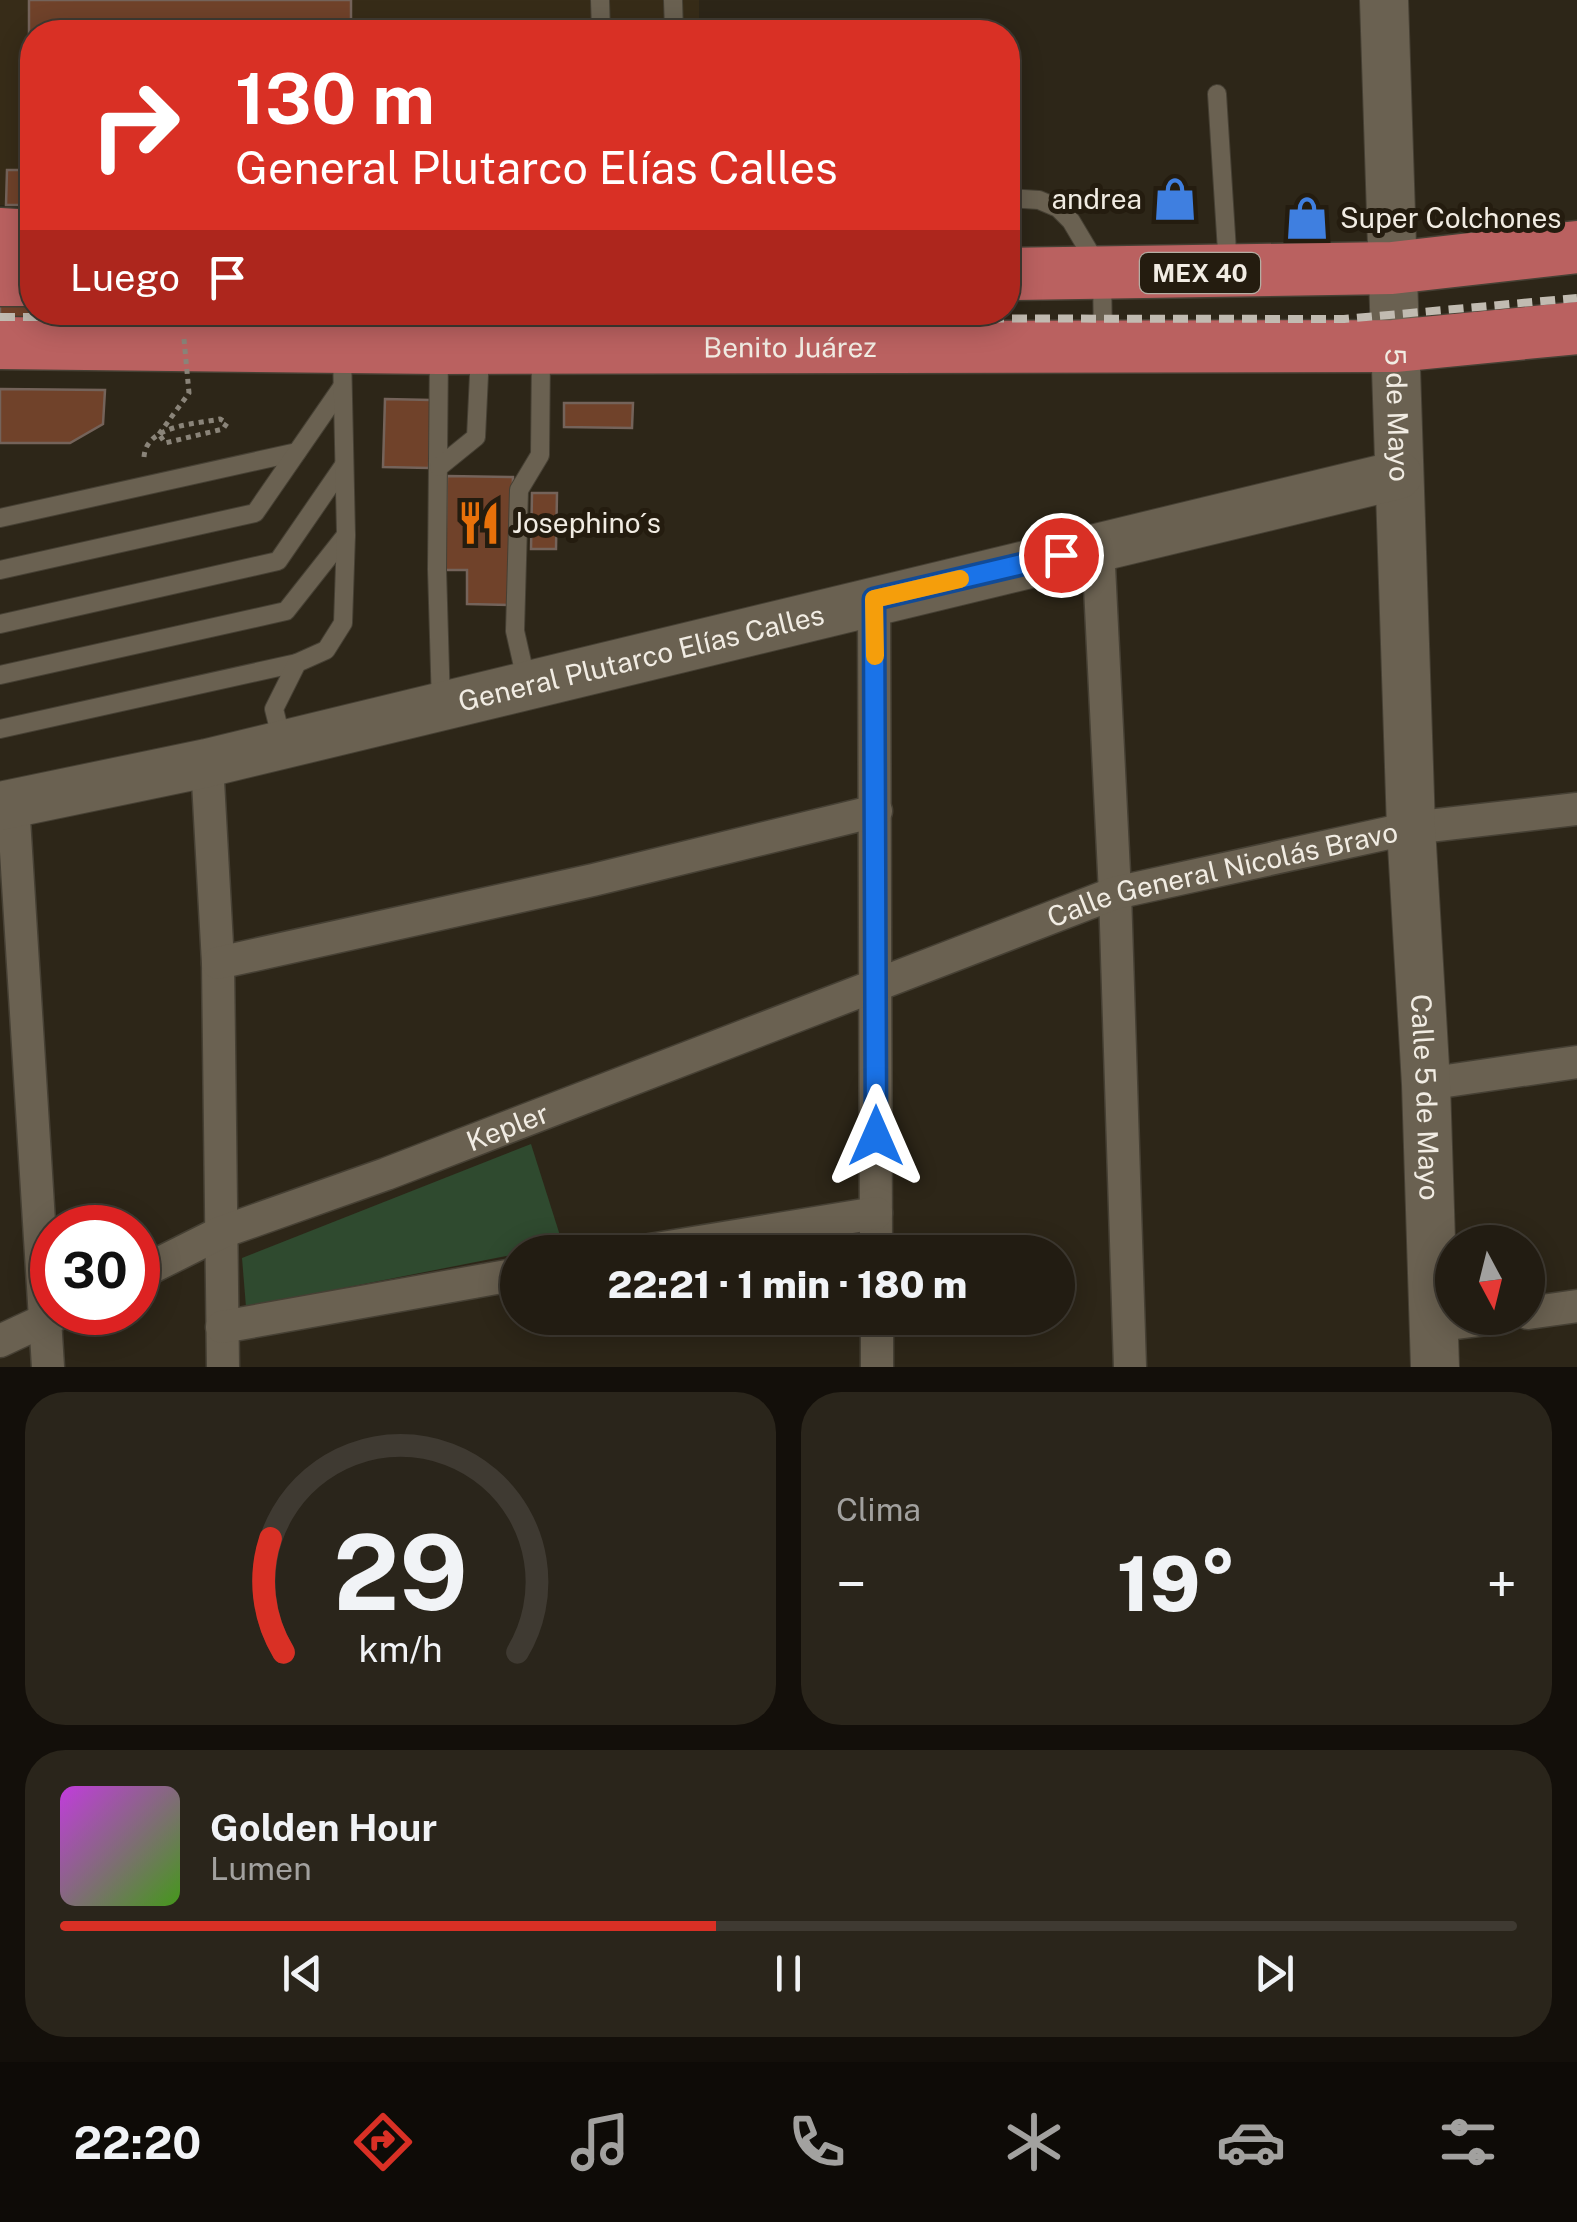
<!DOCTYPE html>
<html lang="es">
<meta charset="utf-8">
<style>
:root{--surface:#221c12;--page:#2a251b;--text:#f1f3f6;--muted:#a2a19f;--line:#3f3a32;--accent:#d93025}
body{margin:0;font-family:"Public Sans",sans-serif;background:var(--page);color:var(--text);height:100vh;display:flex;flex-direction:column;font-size:38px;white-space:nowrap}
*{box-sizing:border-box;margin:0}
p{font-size:32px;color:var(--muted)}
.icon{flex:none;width:55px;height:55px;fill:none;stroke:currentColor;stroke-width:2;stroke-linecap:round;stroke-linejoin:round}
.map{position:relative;height:1367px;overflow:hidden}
.drawer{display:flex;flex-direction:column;gap:25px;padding:25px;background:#130f0a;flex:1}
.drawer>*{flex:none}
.top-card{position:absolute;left:20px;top:20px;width:1000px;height:305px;border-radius:40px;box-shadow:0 5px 25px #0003,0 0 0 2px var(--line);background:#d93025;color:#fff;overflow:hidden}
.needle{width:65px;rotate:173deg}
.fabs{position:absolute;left:1435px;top:1225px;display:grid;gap:20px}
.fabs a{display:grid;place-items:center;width:110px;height:110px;border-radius:50%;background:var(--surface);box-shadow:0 5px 25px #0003,0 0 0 2px var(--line);font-size:50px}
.speed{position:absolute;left:30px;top:1205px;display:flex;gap:20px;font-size:50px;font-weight:700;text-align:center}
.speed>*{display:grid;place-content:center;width:130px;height:130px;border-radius:50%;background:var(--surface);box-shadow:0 5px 25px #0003,0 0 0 2px var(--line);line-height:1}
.speed .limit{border:15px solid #d22;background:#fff;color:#111}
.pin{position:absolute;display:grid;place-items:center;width:85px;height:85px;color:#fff;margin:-42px;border:5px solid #fff;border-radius:50%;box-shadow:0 2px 10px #0007}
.me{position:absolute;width:110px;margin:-55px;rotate:0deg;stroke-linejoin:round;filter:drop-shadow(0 0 8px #0008)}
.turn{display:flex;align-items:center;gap:35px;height:210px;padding:0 50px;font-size:45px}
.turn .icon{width:130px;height:130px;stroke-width:2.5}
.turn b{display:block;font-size:70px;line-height:85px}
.then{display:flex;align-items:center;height:95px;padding:0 50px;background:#0003;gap:20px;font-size:38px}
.big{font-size:75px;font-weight:800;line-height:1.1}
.drawer .widget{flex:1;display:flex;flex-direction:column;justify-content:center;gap:15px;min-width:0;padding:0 35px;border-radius:40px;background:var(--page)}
.drawer .dial{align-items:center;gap:0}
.dial svg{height:260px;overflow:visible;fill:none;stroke:var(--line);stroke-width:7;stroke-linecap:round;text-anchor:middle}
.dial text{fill:var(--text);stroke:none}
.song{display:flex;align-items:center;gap:30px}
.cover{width:120px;height:120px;border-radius:15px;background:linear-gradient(135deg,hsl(290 70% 55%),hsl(100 70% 35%))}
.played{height:10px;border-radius:5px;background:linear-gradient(90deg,var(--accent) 45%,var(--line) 45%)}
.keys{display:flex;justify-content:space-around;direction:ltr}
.heat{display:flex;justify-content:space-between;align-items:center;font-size:55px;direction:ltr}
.drawer .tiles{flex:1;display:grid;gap:25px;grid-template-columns:1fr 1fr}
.widget:last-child{grid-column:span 2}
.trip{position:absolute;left:500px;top:1235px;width:575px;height:100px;border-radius:50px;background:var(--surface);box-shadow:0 5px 25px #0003,0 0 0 2px var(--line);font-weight:800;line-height:100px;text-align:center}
.menu{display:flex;height:160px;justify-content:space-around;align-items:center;background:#0e0b07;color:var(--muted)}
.menu .icon{width:70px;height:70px}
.menu .current{color:var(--accent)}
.menu b{font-size:45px;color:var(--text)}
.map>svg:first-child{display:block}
</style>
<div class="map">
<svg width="1577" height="1367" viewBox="0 0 1577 1367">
<rect width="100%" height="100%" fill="#2d2618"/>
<path fill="#372c18" d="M0,0h699v32h-667v173h-32z"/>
<path fill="#2f4a2f" d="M531,1144l32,101 -317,62 -4,-49z"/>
<g fill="#70422a" stroke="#74635a" stroke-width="2.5">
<path d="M29,0h322v32h-319v14h-3z"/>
<path d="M7,170h25v35h-26z"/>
<path d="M0,283h32v29h371v29l-403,-3z"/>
<path d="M0,389l105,1 -2,34 -33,19h-70z"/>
<path d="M385,399l46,1 -2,68 -46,-1z"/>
<path d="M564,403h69l-1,25 -68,-1z"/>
<path d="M447,476l66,1 -3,128 -43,-1v-34h-22z"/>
<path d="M532,493h25l-1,56h-25z"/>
</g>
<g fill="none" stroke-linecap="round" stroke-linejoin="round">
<g stroke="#464034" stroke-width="20">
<g id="lane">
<path d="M600,0l1,32"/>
<path d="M673,0l1,32"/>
<path d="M1217,94l11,173"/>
<path d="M1008,198l31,2 19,8 13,13 31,52 1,69"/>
<path d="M439,351l-2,218 4,136"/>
<path d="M439,467l37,-30 4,-83"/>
<path d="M0,518l297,-66"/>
<path d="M0,570l255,-57 87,-126"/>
<path d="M0,624l278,-63 66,-96"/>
<path d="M0,675l286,-64 60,-76"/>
<path d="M527,684l-12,-53 4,-141 21,-35 1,-101"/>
<path d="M0,729l297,-66"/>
<path d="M282,741l-8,-32 23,-46 29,-13 17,-27 3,-88 -4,-182"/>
</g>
</g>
<g stroke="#464034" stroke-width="35">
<g id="street">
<path d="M1098,546l17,347 15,474"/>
<path d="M874,599l2,653"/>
<path d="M207,763l11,200 5,404"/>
<path d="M13,803l35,564"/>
<path d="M218,963l375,-83 283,-69"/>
<path d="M1426,1084l151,-22"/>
<path d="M638,1252l238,-39"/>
<path id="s1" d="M138,1274l84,-42 164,-58 729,-281 296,-65 166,-19"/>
<path d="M1528,1313l49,-7"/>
<path d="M877,1318v49"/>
<path d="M1433,1326l62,-8"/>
<path d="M222,1327l296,-53"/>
<path d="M0,1341l62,-29"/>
</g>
</g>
<g stroke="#464034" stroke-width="50">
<g id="secondary">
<path id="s2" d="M1384,0l27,828 15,256 9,283"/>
<path id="s3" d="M0,806l207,-43 1191,-288"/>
</g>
</g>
<g stroke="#464034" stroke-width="55">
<g id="primary">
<path d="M0,234l32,2"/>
<path d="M1008,274l384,-6 185,-21"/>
<path d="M0,280h32"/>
<path id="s4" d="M0,343l439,5 955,-2 183,-18"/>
</g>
</g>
<g stroke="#8a8479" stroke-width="5" stroke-dasharray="5 5" stroke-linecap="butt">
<path d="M29,46l3,74"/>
<path d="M144,457c2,-32 52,-33 76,-38l7,4 -4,6 -58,14 -6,-9"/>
</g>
<use href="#lane" stroke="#6a6151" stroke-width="18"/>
<use href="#street" stroke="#6a6151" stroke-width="32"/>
<use href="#secondary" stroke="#6a6151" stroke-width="48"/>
<use href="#primary" stroke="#ba6160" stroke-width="52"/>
<path stroke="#c1bbb1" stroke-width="8" stroke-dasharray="15 8" stroke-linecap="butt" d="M0,317l1344,2 233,-21"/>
<path stroke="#8a8479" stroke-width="5" stroke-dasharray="5 5" stroke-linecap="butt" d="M159,434l30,-41 -5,-54"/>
</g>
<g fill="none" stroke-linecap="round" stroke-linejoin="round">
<g stroke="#114b97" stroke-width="25">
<path id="route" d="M876,1136l-2,-537 187,-44"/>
</g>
<use href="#route" stroke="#1a73e8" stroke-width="18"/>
<path stroke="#f59e0b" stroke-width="18" d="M875,656l-1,-57 86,-20"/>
</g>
<defs>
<g id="shop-bare" transform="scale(3.45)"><path d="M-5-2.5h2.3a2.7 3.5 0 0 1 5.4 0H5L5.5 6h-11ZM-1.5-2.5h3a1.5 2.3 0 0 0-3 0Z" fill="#3f7fe0" stroke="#241c0f" stroke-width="2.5" paint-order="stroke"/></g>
<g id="restaurant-bare" transform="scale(3.45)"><path d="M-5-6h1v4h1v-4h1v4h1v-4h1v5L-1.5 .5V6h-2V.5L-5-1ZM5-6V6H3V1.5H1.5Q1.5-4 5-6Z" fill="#e8710a" stroke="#241c0f" stroke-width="2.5" paint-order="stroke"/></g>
</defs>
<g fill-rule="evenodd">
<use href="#shop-bare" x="1175" y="199"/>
<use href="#shop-bare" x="1307" y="218"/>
<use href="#restaurant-bare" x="479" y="523"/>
</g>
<g text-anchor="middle" stroke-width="10" stroke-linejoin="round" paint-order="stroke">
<rect fill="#241c0f" stroke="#b4aea3" stroke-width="2.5" x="1140" y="253" width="120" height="40" rx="8"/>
<g font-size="25" font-weight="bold" fill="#f1ece3">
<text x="1200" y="282">MEX 40</text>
</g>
<g font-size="28" fill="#f1ece3" stroke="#241c0f" text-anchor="start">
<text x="1142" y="209" text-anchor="end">andrea</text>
<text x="1340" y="228">Super Colchones</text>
<text x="512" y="533">Josephino´s</text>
</g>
<g font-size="28" fill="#f1ece3" stroke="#241c0f">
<text dy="10" stroke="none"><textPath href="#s4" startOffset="790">Benito Juárez</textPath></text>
<text dy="10" stroke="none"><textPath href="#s2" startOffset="415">5 de Mayo</textPath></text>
<text dy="10" stroke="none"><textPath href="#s3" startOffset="658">General Plutarco Elías Calles</textPath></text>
<text dy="10" stroke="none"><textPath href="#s1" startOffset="1158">Calle General Nicolás Bravo</textPath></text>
<text dy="10" stroke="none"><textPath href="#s2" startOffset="1098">Calle 5 de Mayo</textPath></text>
<text dy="10" stroke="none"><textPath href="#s1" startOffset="398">Kepler</textPath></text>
</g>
</g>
</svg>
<div class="fabs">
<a><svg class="needle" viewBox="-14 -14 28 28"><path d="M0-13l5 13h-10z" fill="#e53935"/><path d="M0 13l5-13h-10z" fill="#a2a19f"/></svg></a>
</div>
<div class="speed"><div class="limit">30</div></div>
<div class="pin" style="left:1061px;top:555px;background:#d93025"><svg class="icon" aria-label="arrive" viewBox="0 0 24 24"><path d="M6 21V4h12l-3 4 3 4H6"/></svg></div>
<svg class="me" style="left:876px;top:1136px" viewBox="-20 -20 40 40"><path d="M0-17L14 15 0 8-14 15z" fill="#1a73e8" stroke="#fff" stroke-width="4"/></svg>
<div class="trip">22:21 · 1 min · 180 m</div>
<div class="top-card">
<div class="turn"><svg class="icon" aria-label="right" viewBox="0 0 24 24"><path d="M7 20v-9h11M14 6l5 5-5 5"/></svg><div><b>130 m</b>General Plutarco Elías Calles</div></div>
<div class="then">Luego<svg class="icon" aria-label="arrive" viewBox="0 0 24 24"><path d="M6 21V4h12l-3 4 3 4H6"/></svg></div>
</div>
</div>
<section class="drawer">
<div class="tiles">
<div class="widget dial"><svg viewBox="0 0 100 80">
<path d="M14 69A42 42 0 1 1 86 69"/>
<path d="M14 69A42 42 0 0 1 10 34" stroke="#d93025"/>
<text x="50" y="56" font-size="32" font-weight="700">29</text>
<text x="50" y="72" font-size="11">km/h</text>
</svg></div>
<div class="widget"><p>Clima</p>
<div class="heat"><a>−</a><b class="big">19°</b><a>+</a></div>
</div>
<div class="widget">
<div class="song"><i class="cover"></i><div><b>Golden Hour</b><p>Lumen</p></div></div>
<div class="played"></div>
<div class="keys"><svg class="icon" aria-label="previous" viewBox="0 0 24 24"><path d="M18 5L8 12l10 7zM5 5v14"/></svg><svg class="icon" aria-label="pause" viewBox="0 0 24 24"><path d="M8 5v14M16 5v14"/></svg><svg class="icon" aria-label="next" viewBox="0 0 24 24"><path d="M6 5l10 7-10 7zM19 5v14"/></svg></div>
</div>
</div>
</section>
<nav class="menu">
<b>22:20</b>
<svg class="icon current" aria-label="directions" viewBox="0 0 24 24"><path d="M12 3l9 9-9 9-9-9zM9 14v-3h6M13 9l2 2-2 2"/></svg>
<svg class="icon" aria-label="music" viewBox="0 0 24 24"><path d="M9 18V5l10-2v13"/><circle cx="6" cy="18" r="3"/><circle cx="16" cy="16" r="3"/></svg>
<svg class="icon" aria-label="phone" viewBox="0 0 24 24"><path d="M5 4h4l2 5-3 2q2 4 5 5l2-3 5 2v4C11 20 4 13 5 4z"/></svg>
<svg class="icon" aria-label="climate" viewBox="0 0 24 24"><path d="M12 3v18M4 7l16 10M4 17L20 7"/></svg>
<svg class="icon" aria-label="car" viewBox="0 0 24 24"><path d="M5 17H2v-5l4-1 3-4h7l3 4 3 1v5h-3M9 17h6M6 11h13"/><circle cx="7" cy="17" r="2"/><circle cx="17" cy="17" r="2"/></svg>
<svg class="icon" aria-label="filters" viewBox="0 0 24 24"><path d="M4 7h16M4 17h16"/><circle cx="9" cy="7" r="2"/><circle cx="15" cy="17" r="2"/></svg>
</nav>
